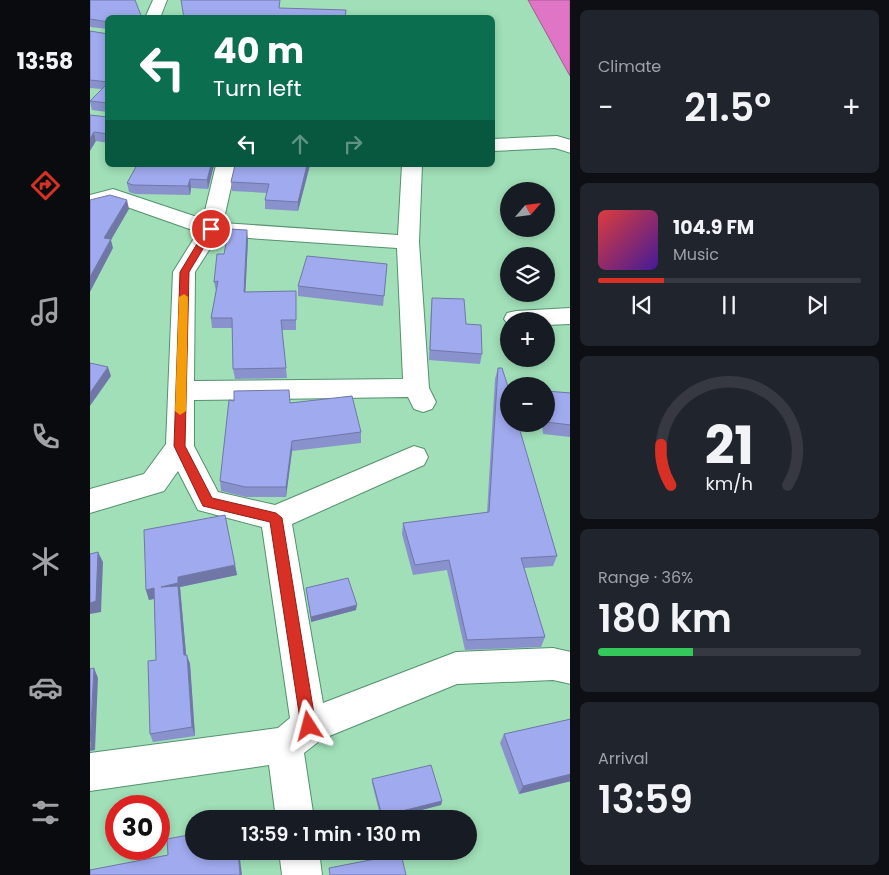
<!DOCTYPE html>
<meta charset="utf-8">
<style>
:root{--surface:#171b24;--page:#20242c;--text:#f1f3f6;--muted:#9ea1a6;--line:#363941;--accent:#d93025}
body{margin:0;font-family:Poppins,sans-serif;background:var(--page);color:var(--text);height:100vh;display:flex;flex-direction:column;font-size:19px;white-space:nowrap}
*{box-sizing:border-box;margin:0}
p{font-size:16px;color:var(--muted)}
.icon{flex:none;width:28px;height:28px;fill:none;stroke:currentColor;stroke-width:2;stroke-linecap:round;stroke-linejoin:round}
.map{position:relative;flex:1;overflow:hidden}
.details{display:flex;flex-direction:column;gap:10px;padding:10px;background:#0d0f14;width:319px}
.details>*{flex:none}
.top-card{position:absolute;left:15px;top:15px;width:390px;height:152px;border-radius:8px;box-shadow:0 2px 8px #0003;background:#0b6e4f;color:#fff;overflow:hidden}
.needle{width:32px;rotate:62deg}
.controls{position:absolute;left:410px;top:182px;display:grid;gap:10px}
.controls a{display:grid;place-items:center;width:55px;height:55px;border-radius:50%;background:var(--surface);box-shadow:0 2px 8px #0003;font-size:25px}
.speed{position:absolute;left:15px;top:795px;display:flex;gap:10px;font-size:25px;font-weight:700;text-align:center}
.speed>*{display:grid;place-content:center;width:65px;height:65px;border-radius:50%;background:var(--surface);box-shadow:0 2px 8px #0003;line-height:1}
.speed .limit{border:8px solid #d22;background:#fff;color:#111}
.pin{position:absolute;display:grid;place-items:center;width:42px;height:42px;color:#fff;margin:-21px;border:2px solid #fff;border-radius:50%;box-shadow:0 1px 5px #0007}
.me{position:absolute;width:55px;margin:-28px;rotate:351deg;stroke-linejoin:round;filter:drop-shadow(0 0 4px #0008)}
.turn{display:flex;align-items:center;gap:18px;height:105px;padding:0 25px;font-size:22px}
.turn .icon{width:65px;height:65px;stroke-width:2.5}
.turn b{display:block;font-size:35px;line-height:42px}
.lanes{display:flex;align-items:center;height:48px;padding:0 25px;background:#0003;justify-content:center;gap:25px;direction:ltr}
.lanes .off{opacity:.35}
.big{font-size:38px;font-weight:600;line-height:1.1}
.details .card{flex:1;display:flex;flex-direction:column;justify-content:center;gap:8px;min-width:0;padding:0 18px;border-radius:8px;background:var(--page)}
.details .dial{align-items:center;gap:0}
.dial svg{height:130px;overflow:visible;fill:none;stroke:var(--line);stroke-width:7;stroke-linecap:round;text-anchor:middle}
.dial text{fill:var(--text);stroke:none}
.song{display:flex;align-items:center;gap:15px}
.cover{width:60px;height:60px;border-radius:8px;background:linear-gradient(135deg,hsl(0 70% 55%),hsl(260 70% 35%))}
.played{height:5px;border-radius:2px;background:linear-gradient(90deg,var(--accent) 25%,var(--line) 25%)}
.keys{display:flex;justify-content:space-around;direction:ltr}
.heat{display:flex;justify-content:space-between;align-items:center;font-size:28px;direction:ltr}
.charge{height:8px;border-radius:4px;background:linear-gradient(90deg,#34c759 36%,var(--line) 0)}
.trip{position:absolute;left:95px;top:810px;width:292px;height:50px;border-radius:25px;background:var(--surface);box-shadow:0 2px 8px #0003;font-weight:600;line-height:50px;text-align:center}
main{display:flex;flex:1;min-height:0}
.tabs{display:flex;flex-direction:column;width:90px;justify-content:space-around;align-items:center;background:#090b0e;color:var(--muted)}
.tabs .icon{width:35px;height:35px}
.tabs .active{color:var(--accent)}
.tabs b{font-size:22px;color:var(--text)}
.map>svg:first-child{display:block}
</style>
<main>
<nav class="tabs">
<b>13:58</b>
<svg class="icon active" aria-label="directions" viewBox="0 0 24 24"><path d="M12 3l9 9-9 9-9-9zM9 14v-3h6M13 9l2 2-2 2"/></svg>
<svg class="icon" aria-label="music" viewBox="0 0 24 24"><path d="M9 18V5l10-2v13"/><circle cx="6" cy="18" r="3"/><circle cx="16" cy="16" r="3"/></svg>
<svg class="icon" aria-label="phone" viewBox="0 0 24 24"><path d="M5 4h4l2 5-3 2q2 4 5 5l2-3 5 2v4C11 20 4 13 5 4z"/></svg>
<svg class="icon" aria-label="climate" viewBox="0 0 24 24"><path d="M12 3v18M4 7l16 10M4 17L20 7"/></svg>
<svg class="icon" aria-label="car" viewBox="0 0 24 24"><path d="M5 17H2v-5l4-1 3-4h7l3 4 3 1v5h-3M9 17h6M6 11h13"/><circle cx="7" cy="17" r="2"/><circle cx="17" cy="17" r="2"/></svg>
<svg class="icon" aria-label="filters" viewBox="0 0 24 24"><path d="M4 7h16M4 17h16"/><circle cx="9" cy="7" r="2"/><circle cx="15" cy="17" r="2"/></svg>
</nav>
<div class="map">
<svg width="481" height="875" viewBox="0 0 481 875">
<rect width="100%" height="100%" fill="#a0dfb8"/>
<path fill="#e075c6" stroke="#9f5c91" d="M438,0h42v76z"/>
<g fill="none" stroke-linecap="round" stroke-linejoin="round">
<g stroke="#54916e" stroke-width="2">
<g id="minor">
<path d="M63,0h14l-7,18h-15z"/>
<path d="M467,136l14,4v13l-16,-5 -63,3v-12z"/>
<path d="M126,165h20l-13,58 175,12 4,-70h20l-3,77 10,146 7,14 -4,7 -9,3 -9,-3 -6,-12 -214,3v46l24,46 57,13 139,-59 10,3 4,8 -4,8 -132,59 31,179 133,-51 97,-4 18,4v32l-18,-4 -96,4 -135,55 -18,14 10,66h-38l-7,-54 -179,26v-38l188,-25 12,-10 -28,-191 -64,-17 -20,-39 -14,20 -74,22v-24l54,-15 22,-30 7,-172 25,-40 -85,-30 -23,6v-13l23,-6 90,30zM128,236l179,12 6,131 -209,2 1,-109z"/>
<path d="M481,308v16l-25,1v-4h-37v4l-5,-6 3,-6 9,-2z"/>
<path d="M189,851h40l3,24h-40z"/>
</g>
</g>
<use href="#minor" fill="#fff" fill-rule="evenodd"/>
</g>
<g fill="#8a92cd">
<path d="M0,0l52,18 -34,11 -18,-2z"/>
<path d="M0,31l18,3v109l-12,-2 -6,-26 17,2v-5l-15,-2 -2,-8 12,-13 -12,-1z"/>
<path d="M47,165h77l-6,24 -17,-1 -1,7 -55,-1 -6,-2 -2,-9z"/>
<path d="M145,165h75l-12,46 -33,-2v-9l2,-7 -35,-2 -1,-9z"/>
<path d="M158,240l-3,52 51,9v29h-14l5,48 -52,1 -2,-10 -1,-41h-20l-1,-10 5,-27 -2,-9 10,-28z"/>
<path d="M297,264l-4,42 -85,-10v-10z"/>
<path d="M342,298l34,26 16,30 -2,10 -51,-4 2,-52z"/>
<path d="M408,368l59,188 -4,10 -29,2 21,69 -4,10 -76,3 -18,-80 -34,5 -11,-41 1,-11 84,-10 8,-134z"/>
<path d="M456,391l25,2v44l-28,-3 -1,-10h4z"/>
<path d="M200,403l71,29v11l-69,8 -6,46h-40l-25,-6 -1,-10z"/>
<path d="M145,565l2,10 -57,12 6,68 4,9 5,72 -42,6 -3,-8 6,-74 -2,-61 -5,1 -3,-10z"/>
<path d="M216,588l50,22 -45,12z"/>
<path d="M481,719v62l-52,13 -19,-51 4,-9z"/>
<path d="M282,779l70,22 -1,4 -55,14h-5l-9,-36z"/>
</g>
<g fill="#7077a7">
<path d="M4,132l2,9 -6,10v-12z"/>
<path d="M121,165h3l-6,24 -1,-9z"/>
<path d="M217,165h3l-12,46v-9z"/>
<path d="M100,179l1,9 -1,7 -2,-9z"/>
<path d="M37,200l2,9 -18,31 2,8 -23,44v-15l14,-39z"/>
<path d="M157,230l1,10 -3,62 -1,-10z"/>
<path d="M18,367l3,9 -21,30v-13z"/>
<path d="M202,441v10l-6,46v-10z"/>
<path d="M8,552l5,10 -2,50 -11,2v-11z"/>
<path d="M145,565l2,10 -57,12 7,77 -26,-77 17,-10z"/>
<path d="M64,588l3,10 -8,2 -3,-10z"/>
<path d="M267,605l-1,5 -45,12v-5z"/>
<path d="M97,655l3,9 5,72 -3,-9z"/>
<path d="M4,668l4,10 -3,72 -5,1z"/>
<path d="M481,774v7l-52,13 4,-8z"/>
<path d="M352,801l-1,4 -55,14h-5l1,-3z"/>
<path d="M148,851h1l3,24h-2z"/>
</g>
<g fill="#a0aaee" stroke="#7077a7">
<path d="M0,0h45l7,18h-34v4l-18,-3z"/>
<path d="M91,0h99l-1,8 67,2 -1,8h-161z"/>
<path d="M0,31l18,3v48l-18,-2z"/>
<path d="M18,83v20l-18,-2z"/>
<path d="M18,103v31l-14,-2 -4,7v-24l17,2z"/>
<path d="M47,165h74l-4,15 -17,-1 -2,7 -55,-1 -6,-2z"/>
<path d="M145,165h72l-9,37 -33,-2 4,-16 -38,-2z"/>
<path d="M20,195l17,5 -23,38 7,1 -21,38v-77z"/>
<path d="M139,229l18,1 -3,62 52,-1v29h-15l5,48 -53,1 -1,-51h-21l7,-37 -4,1 3,-28h7z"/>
<path d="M217,256l80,8 -3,32 -86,-10z"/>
<path d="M342,298l32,1 2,25 15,1 1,29 -52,-4z"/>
<path d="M0,363l18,4 -18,26z"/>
<path d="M408,368h4l7,22v34h9l39,132 -36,2 24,79 -78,3 -18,-80 -34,5 -12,-42 86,-11z"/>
<path d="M199,390l1,13 62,-7 9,36 -69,9 -6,46h-41l-25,-6 9,-81 5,1v-10z"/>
<path d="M456,391l25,2v32l-25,-3z"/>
<path d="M135,515l10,50 -57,12v6l-17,4 17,-1 6,69h3l5,72 -42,7 -2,-73 8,-1 -2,-72 -8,2 -2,-60z"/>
<path d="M8,552l-2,49 -6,2v-49z"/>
<path d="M258,578l9,27 -46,12 -5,-29z"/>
<path d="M4,668l-4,74v-73z"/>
<path d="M481,719v55l-48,12 -19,-52z"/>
<path d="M341,765l11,36 -60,15 -10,-37z"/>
<path d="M104,834v17h44l2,24h-150v-5l78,-15 -1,-16z"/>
<path d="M311,854l5,21h-76l-1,-7z"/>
</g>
<path fill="#d93025" stroke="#8d1f18" d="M121,226l4,3 -26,43 -4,174 27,52 64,15 6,5 34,208 -2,5 -5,3 -6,-3 -2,-5 -31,-204 -67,-16 -29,-60 6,-174 26,-43z"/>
<path fill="#f59e0b" d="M94,294l4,3 -2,114 -6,4 -5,-4 4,-114z"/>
</svg>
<div class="controls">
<a><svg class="needle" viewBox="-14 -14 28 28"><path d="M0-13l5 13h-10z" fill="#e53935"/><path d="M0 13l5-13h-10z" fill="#9ea1a6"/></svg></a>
<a><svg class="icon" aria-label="layers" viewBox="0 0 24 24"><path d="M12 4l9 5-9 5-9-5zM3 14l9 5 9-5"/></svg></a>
<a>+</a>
<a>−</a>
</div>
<div class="speed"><div class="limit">30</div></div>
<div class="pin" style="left:121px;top:229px;background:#d93025"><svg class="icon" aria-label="arrive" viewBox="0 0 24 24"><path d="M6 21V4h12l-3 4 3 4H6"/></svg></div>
<svg class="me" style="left:219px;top:726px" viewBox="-20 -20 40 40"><path d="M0-17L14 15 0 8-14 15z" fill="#d93025" stroke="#fff" stroke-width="4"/></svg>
<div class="trip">13:59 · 1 min · 130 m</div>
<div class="top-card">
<div class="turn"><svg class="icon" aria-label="left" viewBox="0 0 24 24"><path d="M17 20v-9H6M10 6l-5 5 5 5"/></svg><div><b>40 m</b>Turn left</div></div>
<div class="lanes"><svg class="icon" aria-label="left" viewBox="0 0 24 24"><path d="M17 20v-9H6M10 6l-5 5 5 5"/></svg><svg class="icon off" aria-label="ahead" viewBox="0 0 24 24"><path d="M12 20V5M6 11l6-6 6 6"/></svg><svg class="icon off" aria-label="right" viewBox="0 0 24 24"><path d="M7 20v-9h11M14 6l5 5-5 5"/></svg></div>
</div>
</div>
<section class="details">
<div class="card"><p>Climate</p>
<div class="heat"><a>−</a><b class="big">21.5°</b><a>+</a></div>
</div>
<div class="card">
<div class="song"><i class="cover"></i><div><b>104.9 FM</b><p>Music</p></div></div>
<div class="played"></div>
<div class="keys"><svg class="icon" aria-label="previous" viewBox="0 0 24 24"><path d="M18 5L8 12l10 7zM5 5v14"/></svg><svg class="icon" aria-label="pause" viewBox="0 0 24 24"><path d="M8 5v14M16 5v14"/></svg><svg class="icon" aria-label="next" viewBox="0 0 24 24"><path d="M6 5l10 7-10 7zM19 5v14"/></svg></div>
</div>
<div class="card dial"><svg viewBox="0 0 100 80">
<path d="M14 69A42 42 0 1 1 86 69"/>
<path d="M14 69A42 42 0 0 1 8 44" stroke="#d93025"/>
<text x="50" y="56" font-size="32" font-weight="700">21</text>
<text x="50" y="72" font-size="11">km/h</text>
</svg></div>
<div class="card"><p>Range · 36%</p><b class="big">180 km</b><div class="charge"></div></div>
<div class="card"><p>Arrival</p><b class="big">13:59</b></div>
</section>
</main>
